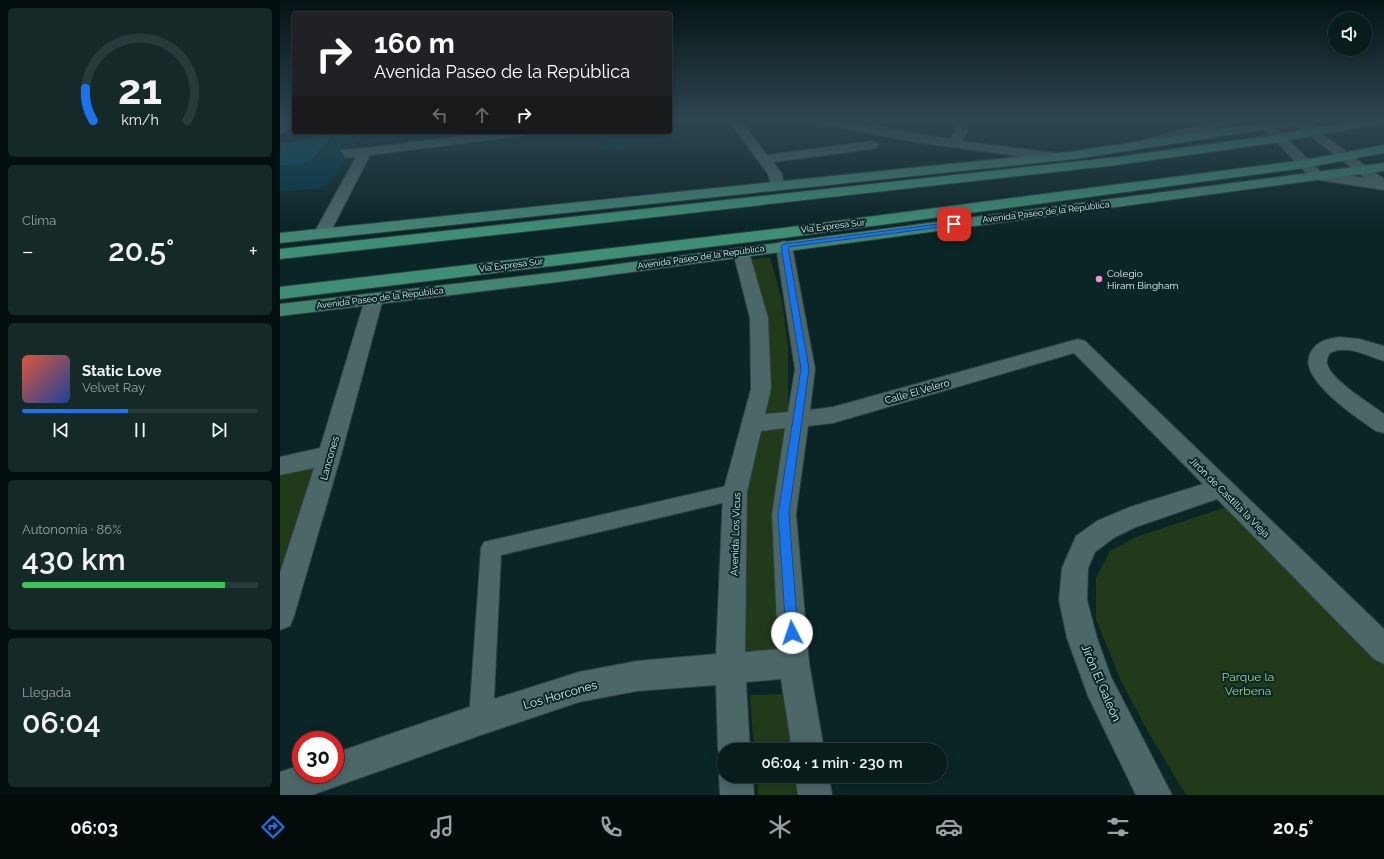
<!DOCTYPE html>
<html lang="es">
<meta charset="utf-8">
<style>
:root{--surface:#081c1c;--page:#162929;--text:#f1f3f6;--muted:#98a1a3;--line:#293a3b;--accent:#1a73e8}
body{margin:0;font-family:Raleway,sans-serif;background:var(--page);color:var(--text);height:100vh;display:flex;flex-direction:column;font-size:15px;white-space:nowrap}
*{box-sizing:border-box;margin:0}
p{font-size:13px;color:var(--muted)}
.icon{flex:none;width:22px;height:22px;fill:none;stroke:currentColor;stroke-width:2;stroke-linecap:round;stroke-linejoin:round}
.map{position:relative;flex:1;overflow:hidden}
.sheet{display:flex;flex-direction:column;gap:8px;padding:8px;background:#040f0f;width:280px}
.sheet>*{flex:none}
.hud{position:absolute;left:12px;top:12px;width:380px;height:122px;border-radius:4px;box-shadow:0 2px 10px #0003,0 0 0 1px var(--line);background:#202124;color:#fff;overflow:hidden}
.buttons{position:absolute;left:1048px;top:12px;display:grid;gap:8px}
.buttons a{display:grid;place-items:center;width:44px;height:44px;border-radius:50%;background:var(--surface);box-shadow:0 2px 10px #0003,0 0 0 1px var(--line);font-size:20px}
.speed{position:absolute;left:12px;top:731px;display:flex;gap:8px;font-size:20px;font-weight:700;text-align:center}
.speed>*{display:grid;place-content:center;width:52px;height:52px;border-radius:50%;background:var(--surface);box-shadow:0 2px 10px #0003,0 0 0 1px var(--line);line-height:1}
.speed .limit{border:6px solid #d22;background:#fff;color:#111}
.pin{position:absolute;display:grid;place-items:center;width:34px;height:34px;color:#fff;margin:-17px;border-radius:8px;box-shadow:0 2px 6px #0006}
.me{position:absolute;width:44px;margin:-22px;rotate:356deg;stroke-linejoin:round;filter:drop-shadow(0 0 3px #0008)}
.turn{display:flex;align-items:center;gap:14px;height:84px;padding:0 16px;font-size:18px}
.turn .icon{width:52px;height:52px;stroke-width:2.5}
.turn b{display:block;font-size:28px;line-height:34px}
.lanes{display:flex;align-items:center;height:38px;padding:0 16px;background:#0003;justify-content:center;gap:20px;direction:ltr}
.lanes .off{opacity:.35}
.big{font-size:30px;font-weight:600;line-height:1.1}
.sheet .widget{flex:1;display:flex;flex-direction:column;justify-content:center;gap:6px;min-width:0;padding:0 14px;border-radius:6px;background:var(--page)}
.sheet .dial{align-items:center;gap:0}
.dial svg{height:104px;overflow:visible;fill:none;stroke:var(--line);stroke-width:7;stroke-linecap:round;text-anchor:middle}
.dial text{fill:var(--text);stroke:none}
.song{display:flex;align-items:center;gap:12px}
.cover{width:48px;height:48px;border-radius:6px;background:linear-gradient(135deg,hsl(10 70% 55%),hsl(220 70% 35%))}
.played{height:4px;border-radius:2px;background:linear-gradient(90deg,var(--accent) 45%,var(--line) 45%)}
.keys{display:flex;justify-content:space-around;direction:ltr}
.heat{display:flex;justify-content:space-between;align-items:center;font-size:22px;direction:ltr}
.charge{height:6px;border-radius:3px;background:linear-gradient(90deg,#34c759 86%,var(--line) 0)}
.trip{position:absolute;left:437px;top:743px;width:230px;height:40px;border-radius:20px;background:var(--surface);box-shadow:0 2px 10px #0003,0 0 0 1px var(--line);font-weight:600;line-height:40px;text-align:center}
.dock{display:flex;height:64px;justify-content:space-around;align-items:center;background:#030b0b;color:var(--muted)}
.dock .icon{width:28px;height:28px}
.dock .active{color:var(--accent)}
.dock b{font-size:18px;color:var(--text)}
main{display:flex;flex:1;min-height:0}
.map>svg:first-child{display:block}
</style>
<main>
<section class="sheet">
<div class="widget dial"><svg viewBox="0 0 100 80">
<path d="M14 69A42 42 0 1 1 86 69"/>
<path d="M14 69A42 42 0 0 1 8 44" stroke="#1a73e8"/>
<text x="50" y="56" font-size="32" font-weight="700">21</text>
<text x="50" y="72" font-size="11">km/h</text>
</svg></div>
<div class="widget"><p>Clima</p>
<div class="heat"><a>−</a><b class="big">20.5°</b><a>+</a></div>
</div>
<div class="widget">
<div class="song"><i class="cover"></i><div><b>Static Love</b><p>Velvet Ray</p></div></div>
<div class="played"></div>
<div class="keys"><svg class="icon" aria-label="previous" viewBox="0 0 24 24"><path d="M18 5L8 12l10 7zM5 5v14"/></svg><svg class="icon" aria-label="pause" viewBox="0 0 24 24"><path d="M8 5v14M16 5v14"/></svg><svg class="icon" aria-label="next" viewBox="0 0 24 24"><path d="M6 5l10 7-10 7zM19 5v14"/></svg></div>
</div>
<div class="widget"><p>Autonomía · 86%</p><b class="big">430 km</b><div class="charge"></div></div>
<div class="widget"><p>Llegada</p><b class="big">06:04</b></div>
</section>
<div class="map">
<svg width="1104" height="795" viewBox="0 0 1104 795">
<rect width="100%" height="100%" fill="#0a2526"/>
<g fill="#213a19">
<path d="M490,257l12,44 6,45v63l-3,2 -19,3 -3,-2 -15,-152z"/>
<path d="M509,425l-3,225h-48l3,-156 16,-66z"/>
<path d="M36,466l-36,110v-102z"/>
<path d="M946,507l158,156v132h-198l-39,-65 -26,-49 -25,-62v-41l14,-27 26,-14z"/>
<path d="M506,694l7,56h-39l-4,-55z"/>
<path d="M477,776h39l2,19h-40z"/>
</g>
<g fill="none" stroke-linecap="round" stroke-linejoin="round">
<g stroke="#313f40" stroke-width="2">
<g id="pedestrian">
<path d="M591,120h8l4,12 -2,2h-6z"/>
<path d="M455,484l7,3 2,5 -2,5 -7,3 -234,55 -8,164 -3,9 -9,3 -9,-3 -3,-9 12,-171 3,-6z"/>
</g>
</g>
<g stroke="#313f40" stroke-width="2">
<g id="minor">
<path d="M448,120h12l27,35 105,-14 4,1 2,3 -2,3 -4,1 -99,13 9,12 2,11 -2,3 -5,1 -5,-1 -4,-14z"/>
<path d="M536,120c45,0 90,13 134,19l6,-8 -4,-11h12l4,11 -6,10 94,12 5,1 1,3 -1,3 -5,1 -142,-19 -92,-18 -4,-2z"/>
<path d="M933,120h16c-9,11 -63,22 -79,26h-8l-2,-3 2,-3 62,-16z"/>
<path d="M975,120h13l53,52 44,6 -76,-58h14l81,59v11l-72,-11z"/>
<path d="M213,132h35l-2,3 -4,1 -152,19 -40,78 -3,3 -5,2 -5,-2 -3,-3 42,-76 -76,6v-8l85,-7z"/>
<path d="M504,241l6,2 2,3 23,123 -5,41 23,-3 245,-68 7,2 299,288v35l-10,-5 -157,-160 -81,28 -21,10 -20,15 -7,16 -1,32 10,38 14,39 61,118h-36l-48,-99 -21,-58 -8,-38 3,-32 14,-32 21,-15 33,-14 73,-23 -129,-131 -241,70 -25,3 -12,88 13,149 15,87h-32l-11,-71 -35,3 4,68h-26v12l-6,-12 -2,-65 -79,6 -58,11 -98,33 -169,60h-32v-23l21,-7v9h34v-21l146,-50 98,-31 58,-11 79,-7 7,-162 28,-103 -1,-71 -17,-66 2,-3 6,-2 6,2 2,3 19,66 3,71 -6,25 23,-2 7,-43 -19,-123 2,-3zM505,428l-13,86 6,135 -33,3 2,-160 14,-61z"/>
<path d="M94,294l6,1 3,4 -42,156 -47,161 -4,10 -10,4v-57l34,-105 -34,7v-18l40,-9 45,-149 3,-4z"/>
<path d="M1059,337l20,2 25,7v15c-17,-5 -37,-17 -54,-8 -2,3 -4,7 -3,11 4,16 44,40 57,50v19l-8,-2c-18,-13 -81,-53 -65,-79 6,-11 16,-13 28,-15z"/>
<path d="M444,764v12h29l1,19h-34l-1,-19z"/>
<path d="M515,776h34l3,19h-34z"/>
</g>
</g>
<g stroke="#313f40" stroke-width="2">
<path id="tertiary" d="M1,120h13l-10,12 -4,1z"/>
</g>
<g stroke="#313f40" stroke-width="2">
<g id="primary">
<path d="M1000,120h41l-2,3 -4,1 -47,5 -193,30 -795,84v-10l795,-82z"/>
<path d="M1104,163v8l-826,111 -278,34v-12l278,-32z"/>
</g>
</g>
<g stroke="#313f40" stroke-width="2">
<g id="trunk">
<path d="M1077,120h27l-2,3 -4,1 -98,18 -163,23 -837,94v-10l837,-92 163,-23z"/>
<path d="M1104,145v8l-80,15 -521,70 -503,61v-12l503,-59 521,-68z"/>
</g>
</g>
<use href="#pedestrian" fill="#4c6768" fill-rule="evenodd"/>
<use href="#minor" fill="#4c6768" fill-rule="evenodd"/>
<use href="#tertiary" fill="#4c6768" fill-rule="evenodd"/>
<use href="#primary" fill="#428573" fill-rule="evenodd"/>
<use href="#trunk" fill="#3e8f76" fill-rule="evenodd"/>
</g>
<g fill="#003647">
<path d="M390,120h6l3,18 -13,2v2l-51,7v-2l-12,2 -4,-17h71z"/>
<path d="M74,132h7l1,3 -8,12 -15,2 7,10 -18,26 -6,1 -2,2 -40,4v-26l52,-31z"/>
<path d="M109,132h8l-4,9 -22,3 -4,-9z"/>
</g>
<g fill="#004d65" stroke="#003647">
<path d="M44,132h30l-5,7 -14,1 -3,-5 -11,1z"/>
<path d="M88,132h21l-22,3z"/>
<path d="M52,135l-20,25 -6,1 -2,2 -24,3v-23l18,-2 2,-3z"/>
</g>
<linearGradient id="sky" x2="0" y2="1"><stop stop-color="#061415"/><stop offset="0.52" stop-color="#2d4652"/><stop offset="1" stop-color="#2d4652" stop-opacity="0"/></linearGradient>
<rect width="1104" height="231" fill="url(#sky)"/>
<path fill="#1a73e8" stroke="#114b97" d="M674,222l3,2 -1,1 -168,22 21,122 -20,145 9,119 -1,5 -5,2 -4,-2 -2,-5 -8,-119 23,-145 -20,-123 3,-2z"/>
<circle fill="#f890cc" stroke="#0a2526" stroke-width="1.5" cx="819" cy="279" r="4"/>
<g text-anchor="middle" stroke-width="4" stroke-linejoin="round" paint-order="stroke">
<g font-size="9" fill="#ddeded" stroke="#0a2526">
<text transform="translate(766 212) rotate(-7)" y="3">Avenida Paseo de la República</text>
<text transform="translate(553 226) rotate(-7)" y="3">Via Expresa Sur</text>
<text transform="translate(421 257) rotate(-8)" y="3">Avenida Paseo de la República</text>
<text transform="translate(231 265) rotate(-7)" y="3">Via Expresa Sur</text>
<text transform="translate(100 298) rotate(-7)" y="3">Avenida Paseo de la República</text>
</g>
<g font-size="10" fill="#ddeded" stroke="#0a2526" text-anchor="start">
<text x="827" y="277">Colegio<tspan x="827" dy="12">Hiram Bingham</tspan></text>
</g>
<g font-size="10" fill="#ddeded" stroke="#0a2526">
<text transform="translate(637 391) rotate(-16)" y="4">Calle El Velero</text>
<text transform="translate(49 458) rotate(-74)" y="4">Lancones</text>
<text transform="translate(950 497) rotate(45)" y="4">Jirón de Castilla la Vieja</text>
<text transform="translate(455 534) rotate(-88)" y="4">Avenida Los Vicus</text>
</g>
<g font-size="12" fill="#9ad887" stroke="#0a2526">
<text x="968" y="681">Parque la<tspan x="968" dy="14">Verbena</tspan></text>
</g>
<g font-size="12" fill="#ddeded" stroke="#0a2526">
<text transform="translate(821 683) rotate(67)" y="4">Jirón El Galeón</text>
<text transform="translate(280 695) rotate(-16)" y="4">Los Horcones</text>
</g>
</g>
</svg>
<div class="buttons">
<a><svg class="icon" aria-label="sound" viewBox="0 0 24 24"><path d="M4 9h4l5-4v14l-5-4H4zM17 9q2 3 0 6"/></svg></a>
</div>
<div class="speed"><div class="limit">30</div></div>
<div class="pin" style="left:674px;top:224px;background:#d93025"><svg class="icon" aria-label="arrive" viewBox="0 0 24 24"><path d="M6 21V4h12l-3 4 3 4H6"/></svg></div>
<svg class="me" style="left:512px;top:633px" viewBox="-20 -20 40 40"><circle r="19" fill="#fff"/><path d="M0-13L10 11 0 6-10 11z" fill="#1a73e8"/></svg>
<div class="trip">06:04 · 1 min · 230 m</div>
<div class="hud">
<div class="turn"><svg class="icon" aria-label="right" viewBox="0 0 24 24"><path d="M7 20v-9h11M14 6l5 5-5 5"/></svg><div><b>160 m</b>Avenida Paseo de la República</div></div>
<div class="lanes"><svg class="icon off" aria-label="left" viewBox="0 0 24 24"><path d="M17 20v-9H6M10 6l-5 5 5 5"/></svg><svg class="icon off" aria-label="ahead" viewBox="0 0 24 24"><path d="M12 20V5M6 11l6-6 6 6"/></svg><svg class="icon" aria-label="right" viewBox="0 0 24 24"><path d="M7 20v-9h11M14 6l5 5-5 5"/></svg></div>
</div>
</div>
</main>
<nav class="dock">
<b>06:03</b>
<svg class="icon active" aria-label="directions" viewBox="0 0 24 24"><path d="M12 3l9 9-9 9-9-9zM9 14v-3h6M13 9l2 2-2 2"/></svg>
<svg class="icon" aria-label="music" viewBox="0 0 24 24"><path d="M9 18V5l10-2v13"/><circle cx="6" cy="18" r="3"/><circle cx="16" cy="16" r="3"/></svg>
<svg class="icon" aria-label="phone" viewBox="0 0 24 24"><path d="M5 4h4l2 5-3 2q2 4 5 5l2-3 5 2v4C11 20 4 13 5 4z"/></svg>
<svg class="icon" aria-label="climate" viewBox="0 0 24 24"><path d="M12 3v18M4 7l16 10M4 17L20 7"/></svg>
<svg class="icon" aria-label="car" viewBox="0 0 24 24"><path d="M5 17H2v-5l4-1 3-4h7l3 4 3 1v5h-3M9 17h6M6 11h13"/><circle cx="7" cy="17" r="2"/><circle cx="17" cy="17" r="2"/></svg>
<svg class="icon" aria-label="filters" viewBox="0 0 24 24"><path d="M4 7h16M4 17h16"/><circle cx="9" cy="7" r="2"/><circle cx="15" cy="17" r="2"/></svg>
<b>20.5°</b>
</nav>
